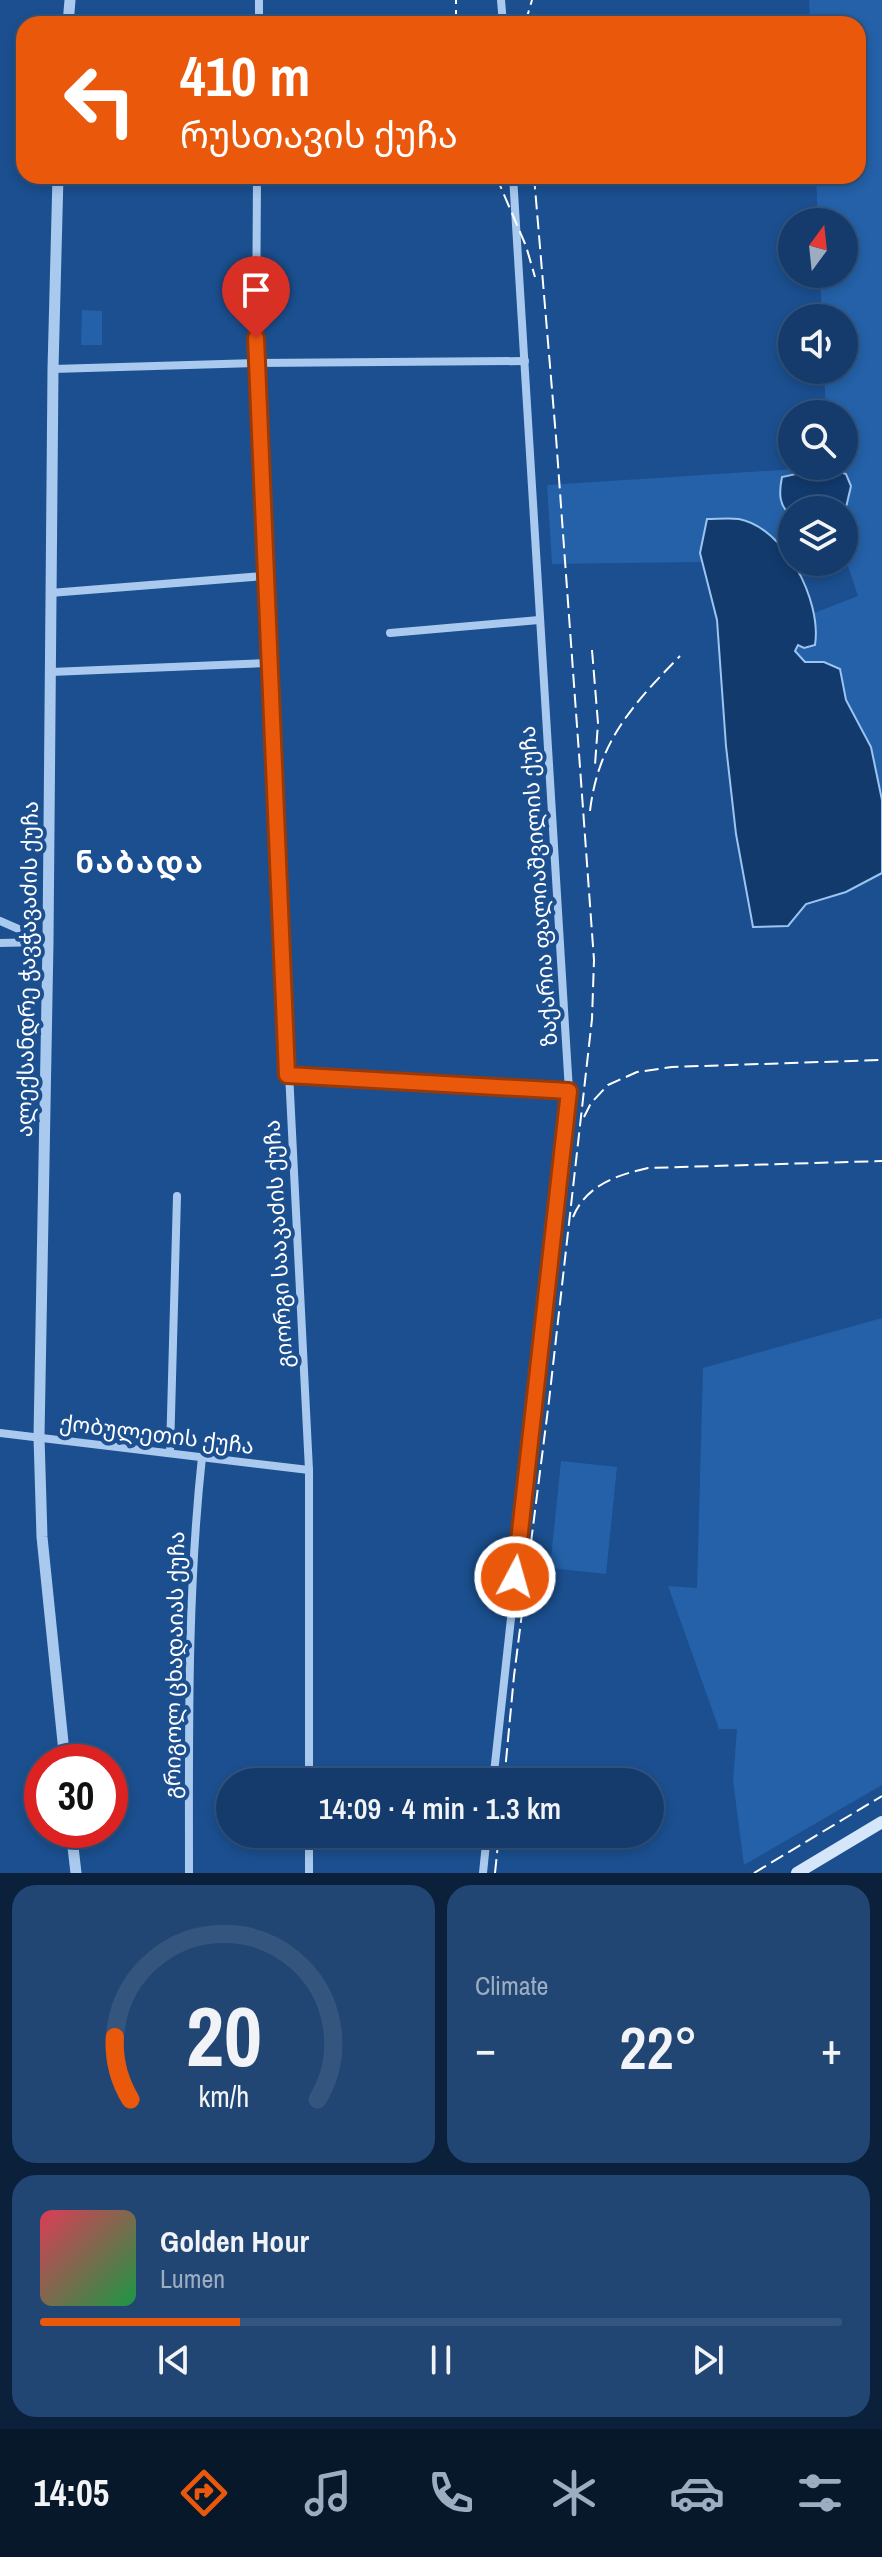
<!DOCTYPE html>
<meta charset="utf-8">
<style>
:root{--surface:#143b6b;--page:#214673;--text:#f1f3f6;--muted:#9dadc1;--line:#33557e;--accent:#ea580c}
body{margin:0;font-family:"Archivo Narrow","Noto Sans Georgian",sans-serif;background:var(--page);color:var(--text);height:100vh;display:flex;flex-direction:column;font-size:30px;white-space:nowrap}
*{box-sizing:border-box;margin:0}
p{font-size:26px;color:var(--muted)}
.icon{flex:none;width:44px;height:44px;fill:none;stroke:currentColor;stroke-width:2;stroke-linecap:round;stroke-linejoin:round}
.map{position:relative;height:1873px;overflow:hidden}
.drawer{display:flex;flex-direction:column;gap:12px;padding:12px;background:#0b203b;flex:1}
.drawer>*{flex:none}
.banner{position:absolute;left:16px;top:16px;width:850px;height:168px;border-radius:24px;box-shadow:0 4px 12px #0003,0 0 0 2px var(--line);background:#ea580c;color:#fff;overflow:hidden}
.needle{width:52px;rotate:15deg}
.buttons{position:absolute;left:778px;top:208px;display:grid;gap:16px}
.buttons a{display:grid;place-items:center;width:80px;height:80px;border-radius:50%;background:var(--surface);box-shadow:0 4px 12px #0003,0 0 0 2px var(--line);font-size:40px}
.speed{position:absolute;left:24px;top:1744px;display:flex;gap:16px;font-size:40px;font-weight:700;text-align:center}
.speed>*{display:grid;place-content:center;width:104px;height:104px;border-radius:50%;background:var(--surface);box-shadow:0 4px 12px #0003,0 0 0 2px var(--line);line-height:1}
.speed .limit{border:12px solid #d22;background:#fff;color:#111}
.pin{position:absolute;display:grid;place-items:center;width:68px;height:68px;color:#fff;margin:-82px -34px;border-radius:50% 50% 50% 0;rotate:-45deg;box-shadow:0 0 8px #0007}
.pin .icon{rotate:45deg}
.me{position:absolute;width:88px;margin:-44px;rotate:6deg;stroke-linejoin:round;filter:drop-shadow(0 0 6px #0008)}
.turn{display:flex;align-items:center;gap:28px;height:168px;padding:0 32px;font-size:36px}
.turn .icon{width:104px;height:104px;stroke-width:2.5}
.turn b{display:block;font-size:56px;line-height:68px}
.big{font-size:60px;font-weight:600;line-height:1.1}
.drawer .card{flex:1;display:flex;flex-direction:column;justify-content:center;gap:12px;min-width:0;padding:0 28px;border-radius:24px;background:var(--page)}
.drawer .dial{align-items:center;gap:0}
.dial svg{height:208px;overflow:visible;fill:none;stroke:var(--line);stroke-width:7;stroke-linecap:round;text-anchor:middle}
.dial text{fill:var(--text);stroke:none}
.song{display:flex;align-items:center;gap:24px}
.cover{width:96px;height:96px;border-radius:12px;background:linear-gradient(135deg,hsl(350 70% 55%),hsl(140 70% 35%))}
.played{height:8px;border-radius:4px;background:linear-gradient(90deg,var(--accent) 25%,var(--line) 25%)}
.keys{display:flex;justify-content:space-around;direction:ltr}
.heat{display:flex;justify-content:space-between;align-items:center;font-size:44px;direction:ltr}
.drawer .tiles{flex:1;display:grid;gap:12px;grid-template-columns:1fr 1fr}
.card:last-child{grid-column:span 2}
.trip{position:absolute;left:216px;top:1768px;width:448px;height:80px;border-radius:40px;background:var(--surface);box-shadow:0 4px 12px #0003,0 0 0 2px var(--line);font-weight:600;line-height:80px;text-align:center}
.tab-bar{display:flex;height:128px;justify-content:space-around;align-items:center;background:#08182b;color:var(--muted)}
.tab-bar .icon{width:56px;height:56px}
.tab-bar .current{color:var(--accent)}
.tab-bar b{font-size:36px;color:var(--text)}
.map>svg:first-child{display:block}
</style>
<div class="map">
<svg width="882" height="1873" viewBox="0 0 882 1873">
<rect width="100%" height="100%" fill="#1b4f8f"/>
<g fill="#2461a8" fill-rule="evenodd">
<path d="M809,0h73v800l-11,-53 -25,-48 -6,-30 -16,-7h-19l-10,-11 3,-6 19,-15 -3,-17 44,-17 -11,-33 -45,14c-17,-24 -32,-52 -63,-58 -10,-1 -22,1 -32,1l-7,33 2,9 -150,2 -5,-79 297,-19v-52h-18l-2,-44h20v-52h-22l-2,-44h24v-52h-26l-2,-46h42v-152h-48zM792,510h52v52h-52z"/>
<path d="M82,310l20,1v34h-21z"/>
<path d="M882,1318v467l-138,80 -11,-84 4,-52h-18l-51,-143 29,2 6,-220z"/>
<path d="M561,1461l56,6 -11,107 -56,-6z"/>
</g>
<g fill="#123a6d" stroke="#9cc4f0" stroke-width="2">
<path d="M810,471h27l9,3 5,12 -7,30v-6h-52v6c-14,-10 -13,-24 -10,-39z"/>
<path d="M707,519c10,0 22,-1 32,0 46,9 83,82 76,126l-11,3 -6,-3 -3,6 10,11h19l16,7 6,31 25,47 11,53v73l-36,19 -40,12 -18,22 -35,1 -17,-93 -10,-88 -9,-126 -17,-67z"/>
</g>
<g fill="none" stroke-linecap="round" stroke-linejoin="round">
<g stroke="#a9c9ee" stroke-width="8">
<path d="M259,0v24"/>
<path d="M501,0l2,24"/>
<path d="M257,176l-1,162 8,238 45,894v312"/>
<path d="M53,369l204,-6 268,-2"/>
<path d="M50,593l214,-17"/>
<path d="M390,633l149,-13"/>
<path d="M51,672l217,-9"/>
<path d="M0,921l48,21"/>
<path d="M0,943l43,-1"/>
<path d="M287,1075l282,16"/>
<path d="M0,1433l309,37"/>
<path d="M170,1452l7,-256"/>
<path d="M493,1782l76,-691 -56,-915"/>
<path d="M309,1834v39"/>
<path d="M189,1873c0,-139 -2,-277 13,-416"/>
<path d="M483,1873l4,-39"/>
</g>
<g stroke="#a9c9ee" stroke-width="11">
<path d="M68,24l2,-24"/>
<path d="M58,176l-5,193 -5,573 -9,495 3,100 23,225"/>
<path d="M71,1830l5,43"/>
</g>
<path stroke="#d6e6fa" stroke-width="12" d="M797,1873l85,-51"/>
<g stroke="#fff" stroke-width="2" stroke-dasharray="14 6" stroke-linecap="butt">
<path d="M456,24v-24"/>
<path d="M525,24l7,-24"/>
<path d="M496,176l30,70 9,31"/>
<path d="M592,650l6,73 -3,42"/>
<path d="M590,811c8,-69 43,-107 90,-155"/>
<path d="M584,1117l7,-14 17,-18 29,-13 35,-5 210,-7"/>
<path d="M573,1217c13,-32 44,-42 75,-49l234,-7"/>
<path d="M504,1782l10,-106 35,-275 43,-382 2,-59 -38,-523 -22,-261"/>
<path d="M495,1873l4,-39"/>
<path d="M754,1873l128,-77"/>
</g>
</g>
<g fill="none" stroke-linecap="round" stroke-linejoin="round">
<g stroke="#983908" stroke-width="20">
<path id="route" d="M256,338l31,737 282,16 -54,486"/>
</g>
<use href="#route" stroke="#ea580c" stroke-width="14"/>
</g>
<g text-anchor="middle" stroke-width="8" stroke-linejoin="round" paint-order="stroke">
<g font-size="22" fill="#fff" stroke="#1b4f8f">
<text transform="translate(538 886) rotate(-94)" y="8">ზაქარია ფალიაშვილის ქუჩა</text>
<text transform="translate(27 969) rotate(-89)" y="8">ალექსანდრე ჭავჭავაძის ქუჩა</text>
<text transform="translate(278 1244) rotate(-93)" y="8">გიორგი სააკაძის ქუჩა</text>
<text transform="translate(157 1434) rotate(7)" y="8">ქობულეთის ქუჩა</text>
<text transform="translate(174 1665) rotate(-89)" y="8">გრიგოლ ცხადაიას ქუჩა</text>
</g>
<g font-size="30" font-weight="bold" letter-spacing="2" fill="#fff" stroke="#1b4f8f">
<text x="140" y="873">ნაბადა</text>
</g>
</g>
</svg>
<div class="buttons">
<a><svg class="needle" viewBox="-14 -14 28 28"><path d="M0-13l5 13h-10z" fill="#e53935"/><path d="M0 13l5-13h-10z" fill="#9dadc1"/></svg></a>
<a><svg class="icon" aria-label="sound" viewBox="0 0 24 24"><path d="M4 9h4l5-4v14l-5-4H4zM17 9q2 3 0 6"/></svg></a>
<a><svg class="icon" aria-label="search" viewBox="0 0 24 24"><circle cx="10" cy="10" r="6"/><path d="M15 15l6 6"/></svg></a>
<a><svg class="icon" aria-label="layers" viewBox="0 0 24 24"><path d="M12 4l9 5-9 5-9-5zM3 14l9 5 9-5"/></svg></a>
</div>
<div class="speed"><div class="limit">30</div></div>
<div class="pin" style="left:256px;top:338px;background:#d93025"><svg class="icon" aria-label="arrive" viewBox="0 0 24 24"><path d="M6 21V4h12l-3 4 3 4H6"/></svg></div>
<svg class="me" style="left:515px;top:1577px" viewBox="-20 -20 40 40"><circle r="17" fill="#ea580c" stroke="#fff" stroke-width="3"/><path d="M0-11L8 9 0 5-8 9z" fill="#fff"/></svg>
<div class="trip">14:09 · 4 min · 1.3 km</div>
<div class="banner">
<div class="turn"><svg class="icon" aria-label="left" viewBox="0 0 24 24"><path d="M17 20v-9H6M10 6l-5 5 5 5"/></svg><div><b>410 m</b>რუსთავის ქუჩა</div></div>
</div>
</div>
<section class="drawer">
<div class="tiles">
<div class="card dial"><svg viewBox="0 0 100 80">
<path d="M14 69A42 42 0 1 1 86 69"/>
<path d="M14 69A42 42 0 0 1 8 45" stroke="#ea580c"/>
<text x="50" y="56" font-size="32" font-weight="700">20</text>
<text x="50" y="72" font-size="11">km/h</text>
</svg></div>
<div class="card"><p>Climate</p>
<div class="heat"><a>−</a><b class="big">22°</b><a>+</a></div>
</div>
<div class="card">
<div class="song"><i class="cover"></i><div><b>Golden Hour</b><p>Lumen</p></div></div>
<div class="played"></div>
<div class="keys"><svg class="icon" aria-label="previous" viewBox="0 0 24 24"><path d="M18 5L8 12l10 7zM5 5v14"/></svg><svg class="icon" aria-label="pause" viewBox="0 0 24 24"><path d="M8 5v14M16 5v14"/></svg><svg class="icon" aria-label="next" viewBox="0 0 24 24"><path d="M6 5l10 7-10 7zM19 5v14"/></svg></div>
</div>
</div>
</section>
<nav class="tab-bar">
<b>14:05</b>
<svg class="icon current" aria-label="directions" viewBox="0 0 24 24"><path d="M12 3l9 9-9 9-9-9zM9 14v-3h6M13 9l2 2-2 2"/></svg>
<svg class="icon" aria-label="music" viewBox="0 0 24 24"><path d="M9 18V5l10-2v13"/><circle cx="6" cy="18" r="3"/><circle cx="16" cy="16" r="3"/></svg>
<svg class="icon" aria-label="phone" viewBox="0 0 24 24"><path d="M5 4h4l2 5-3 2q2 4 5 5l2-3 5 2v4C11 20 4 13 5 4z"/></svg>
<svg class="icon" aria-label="climate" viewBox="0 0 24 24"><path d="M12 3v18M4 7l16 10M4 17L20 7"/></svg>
<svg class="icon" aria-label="car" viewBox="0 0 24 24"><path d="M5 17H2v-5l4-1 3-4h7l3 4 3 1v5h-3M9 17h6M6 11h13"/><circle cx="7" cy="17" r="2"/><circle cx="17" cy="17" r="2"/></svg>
<svg class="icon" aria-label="filters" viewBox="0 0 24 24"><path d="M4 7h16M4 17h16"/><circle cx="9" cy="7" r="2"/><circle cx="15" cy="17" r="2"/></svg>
</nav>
